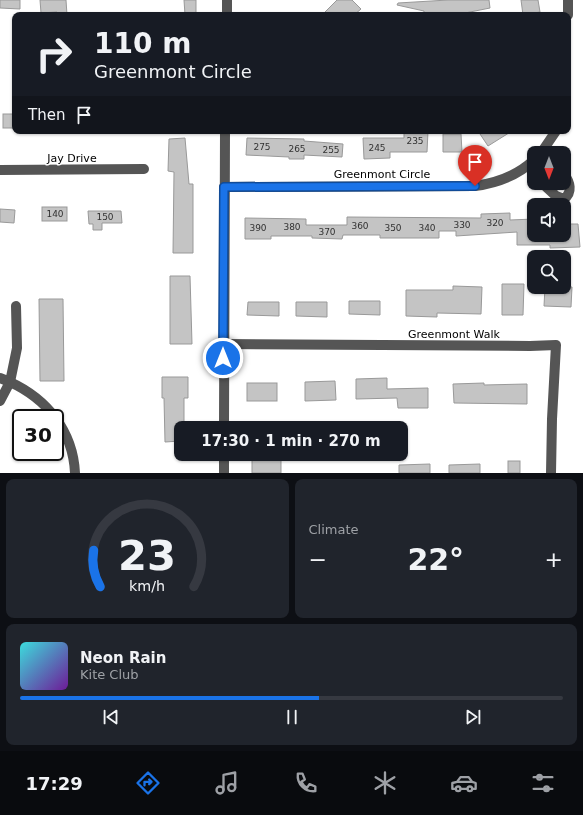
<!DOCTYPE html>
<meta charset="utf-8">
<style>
:root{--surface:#171b24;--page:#20242c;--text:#f1f3f6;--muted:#9ea1a6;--line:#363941;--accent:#1a73e8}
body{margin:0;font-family:"DejaVu Sans",sans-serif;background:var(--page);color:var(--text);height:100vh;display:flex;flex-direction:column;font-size:15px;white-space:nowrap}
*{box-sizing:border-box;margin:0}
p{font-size:13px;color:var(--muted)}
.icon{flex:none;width:22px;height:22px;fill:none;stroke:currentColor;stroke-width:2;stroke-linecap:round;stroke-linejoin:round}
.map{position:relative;height:473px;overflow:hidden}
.sheet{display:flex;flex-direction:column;gap:6px;padding:6px;background:#0d0f14;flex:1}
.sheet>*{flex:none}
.top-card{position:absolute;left:12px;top:12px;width:559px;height:122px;border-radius:8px;box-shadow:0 1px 3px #0004;background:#171b24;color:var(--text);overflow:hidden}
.needle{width:26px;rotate:180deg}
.fabs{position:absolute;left:527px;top:146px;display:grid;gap:8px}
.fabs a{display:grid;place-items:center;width:44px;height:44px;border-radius:8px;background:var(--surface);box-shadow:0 1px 3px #0004;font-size:20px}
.speed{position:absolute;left:12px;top:409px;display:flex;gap:8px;font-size:20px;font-weight:700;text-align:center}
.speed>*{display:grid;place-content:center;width:52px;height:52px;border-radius:50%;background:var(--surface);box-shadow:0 1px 3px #0004;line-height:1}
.speed .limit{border:2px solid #111;border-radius:6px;background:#fff;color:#111}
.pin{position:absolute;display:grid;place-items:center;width:34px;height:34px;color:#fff;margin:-41px -17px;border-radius:50% 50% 50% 0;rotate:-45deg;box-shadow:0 0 4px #0007}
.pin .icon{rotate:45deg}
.me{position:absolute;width:44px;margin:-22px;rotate:0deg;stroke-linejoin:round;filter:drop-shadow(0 0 3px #0008)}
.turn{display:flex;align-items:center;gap:14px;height:84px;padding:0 16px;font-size:18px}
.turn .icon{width:52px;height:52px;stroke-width:2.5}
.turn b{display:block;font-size:28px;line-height:34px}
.then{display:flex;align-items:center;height:38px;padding:0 16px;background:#0003;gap:8px;font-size:15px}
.big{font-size:30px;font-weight:700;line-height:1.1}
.sheet .widget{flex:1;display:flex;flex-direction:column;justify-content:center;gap:6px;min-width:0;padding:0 14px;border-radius:8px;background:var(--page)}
.sheet .dial{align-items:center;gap:0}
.dial svg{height:104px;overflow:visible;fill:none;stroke:var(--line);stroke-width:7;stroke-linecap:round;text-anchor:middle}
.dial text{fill:var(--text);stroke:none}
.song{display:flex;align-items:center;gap:12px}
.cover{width:48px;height:48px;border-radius:6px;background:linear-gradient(135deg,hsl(180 70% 55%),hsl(280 70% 35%))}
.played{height:4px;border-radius:2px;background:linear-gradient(90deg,var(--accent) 55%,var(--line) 55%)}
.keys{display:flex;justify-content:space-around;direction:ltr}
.heat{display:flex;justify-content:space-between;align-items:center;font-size:22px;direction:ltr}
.sheet .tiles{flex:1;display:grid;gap:6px;grid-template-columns:1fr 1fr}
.widget:last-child{grid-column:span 2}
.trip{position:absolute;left:174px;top:421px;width:234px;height:40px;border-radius:8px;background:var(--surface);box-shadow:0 1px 3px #0004;font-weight:700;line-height:40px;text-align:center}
.dock{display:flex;height:64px;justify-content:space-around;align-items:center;background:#090b0e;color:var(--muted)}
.dock .icon{width:28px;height:28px}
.dock .current{color:var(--accent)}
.dock b{font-size:18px;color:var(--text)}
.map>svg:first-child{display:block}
</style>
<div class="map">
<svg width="583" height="473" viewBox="0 0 583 473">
<rect width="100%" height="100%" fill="#fff"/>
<g fill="#c4c4c4" stroke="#999">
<path d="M0,0h20v9l-20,-1z"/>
<path d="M40,0h26l1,15h-10v-3l-16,1z"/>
<path d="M184,0h12v15h-11z"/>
<path d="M337,0h15l9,9 -7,6h-32z"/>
<path d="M448,0h41l1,8 -35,7h-31v-4l-27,-6 1,-2z"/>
<path d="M521,0h17l2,12 -17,3z"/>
<rect x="3" y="114" width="12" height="14"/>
<path d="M404,131h24l-1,21h-37v6l-26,1 -1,-21h41z"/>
<path d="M478,131h34l-24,15z"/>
<path d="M443,134h18l1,18h-19z"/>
<path d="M185,138l4,46h4v69h-20l1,-81 -6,-1 1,-32z"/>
<path d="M247,138l57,1v2l39,3 -1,13 -38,-2v4h-15v-2l-43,-2z"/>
<rect x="42" y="207" width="25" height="14"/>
<path d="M0,209l15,1 -1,13 -14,-1z"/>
<path d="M88,211h33l1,12h-20v7h-9v-6h-4z"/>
<path d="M510,213v7l24,-1v16h30v-11h14l2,23 -30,1v-3h-33v-13l-61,4v-5h-17v7h-59v-3h-37l-1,4 -30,-1v-2h-41v3h-26v-21l61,1v6h41v-8l134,1v-4z"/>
<path d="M170,276h20l2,68h-22z"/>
<path d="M502,284h22l-1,31h-21z"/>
<path d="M453,286l29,1 -1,27 -44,-1v4l-31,-1v-26h47z"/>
<path d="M545,287h27l-1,20 -27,-1z"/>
<path d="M39,299h24l1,82h-24z"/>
<path d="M349,301h31v14l-31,-1z"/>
<path d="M248,302h31v14l-32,-1z"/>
<path d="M296,302h31v15l-31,-1z"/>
<path d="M162,377h26v21h-4v30h-3v13l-16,1 -1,-44h-2z"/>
<path d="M387,378v11l41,-1v20h-30l-1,-10 -41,1v-20z"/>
<path d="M335,381l1,19 -31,1v-19z"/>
<rect x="247" y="383" width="30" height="18"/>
<path d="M484,383v2l43,-1v20l-73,-1 -1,-19z"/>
<rect x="252" y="455" width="29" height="18"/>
<rect x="508" y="461" width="12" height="12"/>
<path d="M430,464v9h-31v-8z"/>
<path d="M480,464v9h-31v-8z"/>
</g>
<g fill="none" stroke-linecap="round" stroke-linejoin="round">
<g stroke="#555" stroke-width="10">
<path d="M227,15v-15"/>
<path d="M568,15v-15"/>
<path d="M541,153l15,-22"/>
<path d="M0,170l144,-1"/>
<path d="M542,183l14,13 8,3c9,-7 6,-17 0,-25"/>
<path d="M224,187l251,-1c22,-3 42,-10 59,-26"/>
<path d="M223,344l307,2 26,-1 -4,74 -1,54"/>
<path d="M0,378l10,4 7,-34 -1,-42"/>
<path d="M0,401l10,-19c37,17 63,49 65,91"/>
<path d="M224,428l1,-297"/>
<path d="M224,454v19"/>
</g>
</g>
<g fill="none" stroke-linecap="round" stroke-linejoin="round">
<g stroke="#114b97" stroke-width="10">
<path id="route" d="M223,358l1,-171 251,-1"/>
</g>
<use href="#route" stroke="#1a73e8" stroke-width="7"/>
</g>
<g text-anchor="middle" stroke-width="3" stroke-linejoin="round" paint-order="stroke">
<g font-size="9" fill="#313131">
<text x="415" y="144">235</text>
<text x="262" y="150">275</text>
<text x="377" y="151">245</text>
<text x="297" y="152">265</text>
<text x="331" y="153">255</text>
<text x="55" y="217">140</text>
<text x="105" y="220">150</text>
<text x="495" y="226">320</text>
<text x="462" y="228">330</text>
<text x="360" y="229">360</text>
<text x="292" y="230">380</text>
<text x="258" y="231">390</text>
<text x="393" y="231">350</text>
<text x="427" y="231">340</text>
<text x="327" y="235">370</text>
</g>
<g font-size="11" fill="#000" stroke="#fff">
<text x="72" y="162">Jay Drive</text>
<text x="382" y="178">Greenmont Circle</text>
<text x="454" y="338">Greenmont Walk</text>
</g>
</g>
</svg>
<div class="fabs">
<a><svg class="needle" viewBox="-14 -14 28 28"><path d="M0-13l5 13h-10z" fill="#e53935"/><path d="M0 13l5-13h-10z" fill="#9ea1a6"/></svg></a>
<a><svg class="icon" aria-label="sound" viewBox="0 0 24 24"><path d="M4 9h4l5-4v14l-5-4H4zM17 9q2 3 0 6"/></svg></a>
<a><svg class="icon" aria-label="search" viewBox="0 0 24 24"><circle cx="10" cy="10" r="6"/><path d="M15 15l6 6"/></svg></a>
</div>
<div class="speed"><div class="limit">30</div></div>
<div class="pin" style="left:475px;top:186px;background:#d93025"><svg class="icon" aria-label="arrive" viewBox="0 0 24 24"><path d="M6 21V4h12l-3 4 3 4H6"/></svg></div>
<svg class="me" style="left:223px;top:358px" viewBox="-20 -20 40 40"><circle r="17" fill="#1a73e8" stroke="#fff" stroke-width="3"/><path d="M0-11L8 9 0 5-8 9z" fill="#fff"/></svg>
<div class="trip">17:30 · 1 min · 270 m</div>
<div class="top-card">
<div class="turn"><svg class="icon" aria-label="right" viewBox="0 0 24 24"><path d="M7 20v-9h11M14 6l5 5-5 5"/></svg><div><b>110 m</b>Greenmont Circle</div></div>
<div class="then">Then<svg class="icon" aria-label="arrive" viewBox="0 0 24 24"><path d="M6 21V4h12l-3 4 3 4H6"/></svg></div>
</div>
</div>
<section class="sheet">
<div class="tiles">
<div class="widget dial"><svg viewBox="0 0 100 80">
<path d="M14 69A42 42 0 1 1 86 69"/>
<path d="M14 69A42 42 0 0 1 9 41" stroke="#1a73e8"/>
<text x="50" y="56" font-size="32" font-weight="700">23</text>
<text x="50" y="72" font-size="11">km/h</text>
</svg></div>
<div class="widget"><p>Climate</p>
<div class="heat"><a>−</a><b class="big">22°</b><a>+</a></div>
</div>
<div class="widget">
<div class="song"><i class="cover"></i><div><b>Neon Rain</b><p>Kite Club</p></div></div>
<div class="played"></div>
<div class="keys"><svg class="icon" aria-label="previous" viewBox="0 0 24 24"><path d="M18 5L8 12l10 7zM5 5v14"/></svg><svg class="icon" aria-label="pause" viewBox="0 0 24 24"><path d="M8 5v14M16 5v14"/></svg><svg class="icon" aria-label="next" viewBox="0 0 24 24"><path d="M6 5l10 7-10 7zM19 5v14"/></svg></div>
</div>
</div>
</section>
<nav class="dock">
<b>17:29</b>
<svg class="icon current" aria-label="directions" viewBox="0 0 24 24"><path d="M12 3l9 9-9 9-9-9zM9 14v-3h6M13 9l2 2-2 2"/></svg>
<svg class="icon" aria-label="music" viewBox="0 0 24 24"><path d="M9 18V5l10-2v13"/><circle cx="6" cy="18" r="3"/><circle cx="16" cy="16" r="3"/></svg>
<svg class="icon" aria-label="phone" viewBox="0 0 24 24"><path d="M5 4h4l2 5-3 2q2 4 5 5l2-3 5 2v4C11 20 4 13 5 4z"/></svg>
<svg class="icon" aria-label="climate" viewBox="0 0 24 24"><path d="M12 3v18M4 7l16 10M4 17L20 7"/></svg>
<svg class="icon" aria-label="car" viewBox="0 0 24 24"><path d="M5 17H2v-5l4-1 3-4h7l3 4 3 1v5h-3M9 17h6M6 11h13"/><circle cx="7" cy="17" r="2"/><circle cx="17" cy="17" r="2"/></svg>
<svg class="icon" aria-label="filters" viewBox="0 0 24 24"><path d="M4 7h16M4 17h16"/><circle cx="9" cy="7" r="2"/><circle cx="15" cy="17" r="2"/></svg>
</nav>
